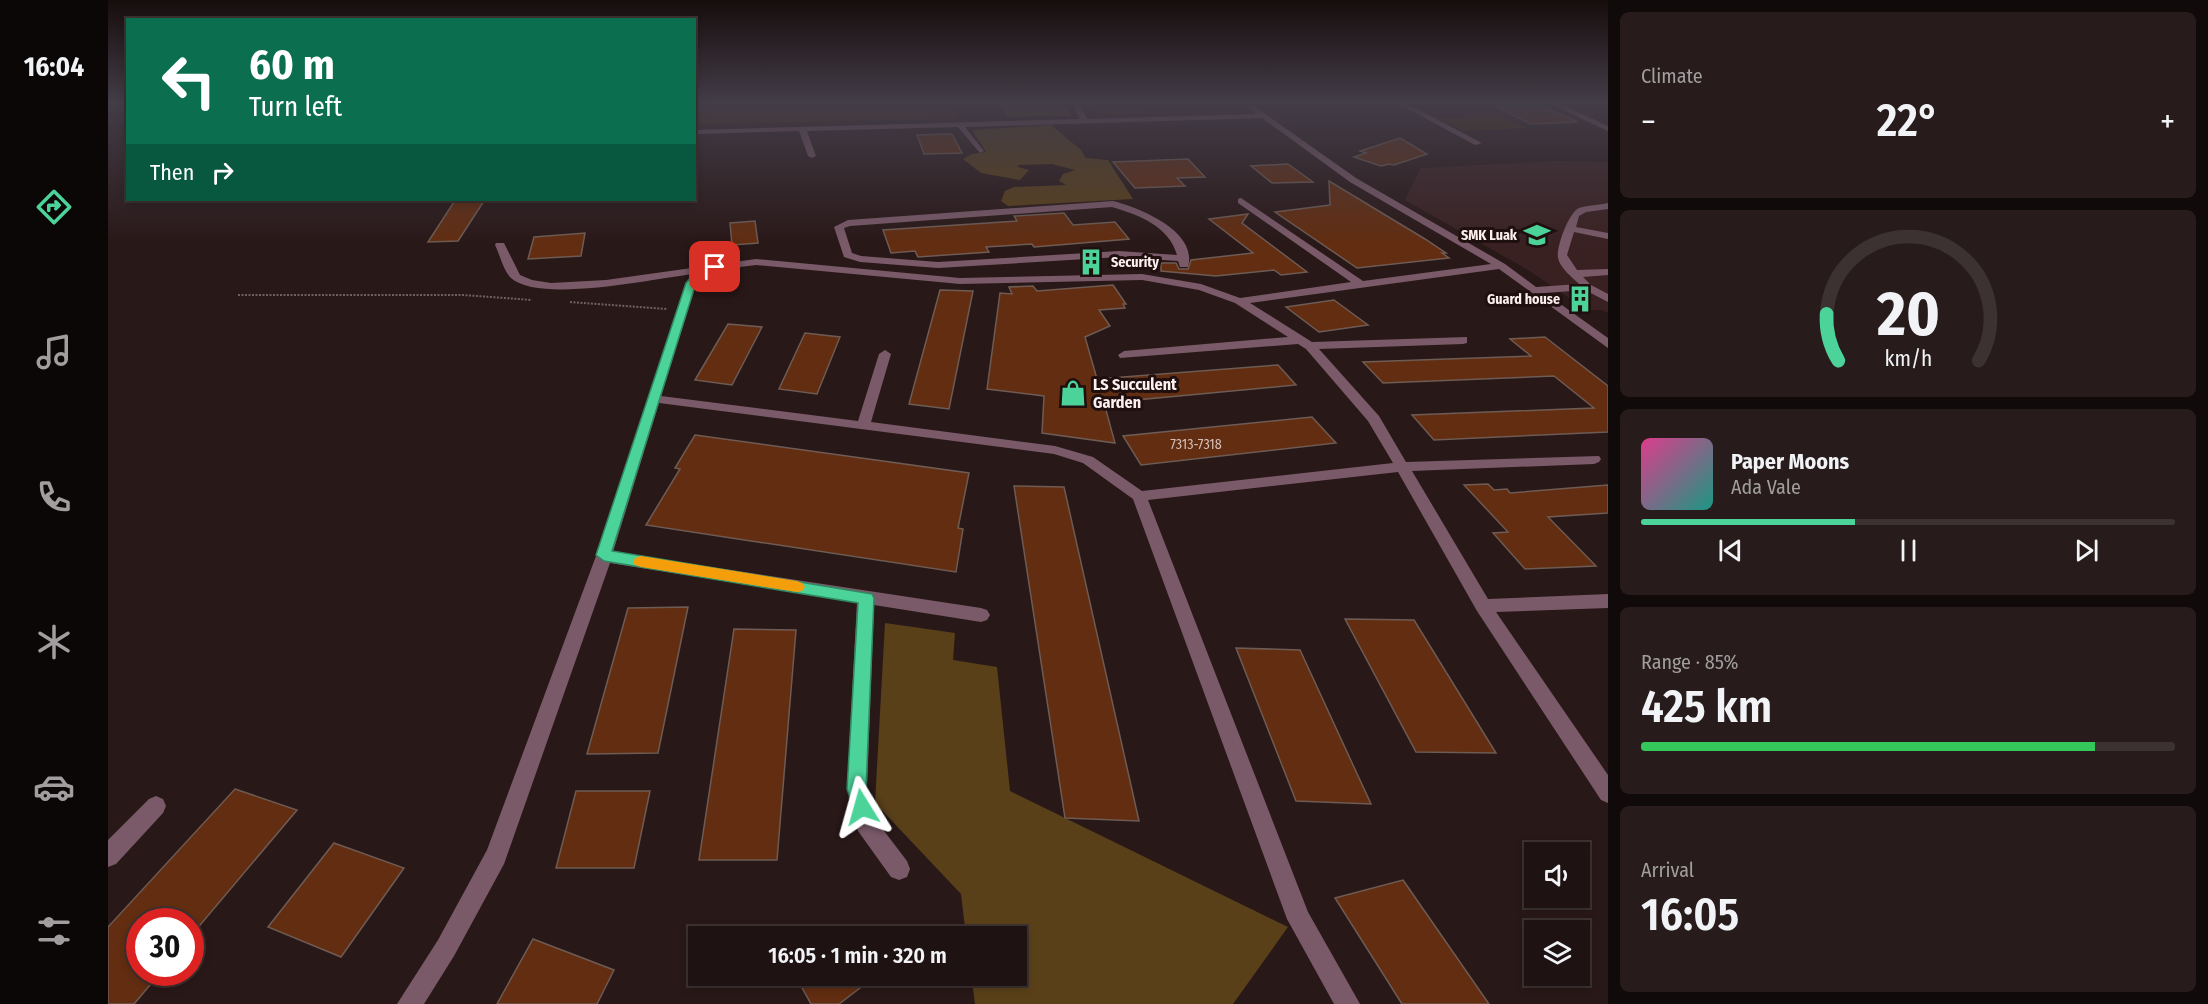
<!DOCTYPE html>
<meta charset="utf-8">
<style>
:root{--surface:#1f1212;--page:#271b1b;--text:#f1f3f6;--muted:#a19e9f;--line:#3c3232;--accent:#4cd39a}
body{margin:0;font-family:"Fira Sans Condensed",sans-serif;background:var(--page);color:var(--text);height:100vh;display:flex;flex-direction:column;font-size:22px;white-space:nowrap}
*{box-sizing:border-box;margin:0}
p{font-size:20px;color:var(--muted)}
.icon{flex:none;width:33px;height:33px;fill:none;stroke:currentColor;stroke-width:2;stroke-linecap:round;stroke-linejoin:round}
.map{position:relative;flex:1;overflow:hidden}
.details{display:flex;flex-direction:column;gap:12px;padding:12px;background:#110a0a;width:600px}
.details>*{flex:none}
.banner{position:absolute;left:18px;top:18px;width:570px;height:183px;border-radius:0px;box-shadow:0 3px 9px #0003,0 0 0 2px var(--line);background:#0b6e4f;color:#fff;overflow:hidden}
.fabs{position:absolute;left:1416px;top:842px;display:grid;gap:12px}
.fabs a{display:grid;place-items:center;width:66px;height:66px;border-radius:0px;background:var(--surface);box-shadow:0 3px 9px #0003,0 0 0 2px var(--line);font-size:30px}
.speed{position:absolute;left:18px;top:908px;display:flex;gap:12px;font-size:30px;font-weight:700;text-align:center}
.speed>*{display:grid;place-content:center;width:78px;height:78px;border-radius:50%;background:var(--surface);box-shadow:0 3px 9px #0003,0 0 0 2px var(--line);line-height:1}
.speed .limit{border:9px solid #d22;background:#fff;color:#111}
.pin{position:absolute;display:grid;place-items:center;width:51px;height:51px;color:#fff;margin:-26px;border-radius:12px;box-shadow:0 3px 9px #0006}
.me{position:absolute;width:66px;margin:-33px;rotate:352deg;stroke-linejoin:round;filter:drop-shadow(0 0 4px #0008)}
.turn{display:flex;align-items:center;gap:21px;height:126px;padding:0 24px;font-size:27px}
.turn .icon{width:78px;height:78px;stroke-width:2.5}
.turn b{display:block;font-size:42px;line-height:51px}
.then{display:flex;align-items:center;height:57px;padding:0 24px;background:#0003;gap:12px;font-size:22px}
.big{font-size:45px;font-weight:600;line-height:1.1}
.details .card{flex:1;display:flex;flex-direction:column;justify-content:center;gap:9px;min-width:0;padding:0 21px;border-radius:9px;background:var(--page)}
.details .dial{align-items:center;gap:0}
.dial svg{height:156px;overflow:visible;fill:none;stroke:var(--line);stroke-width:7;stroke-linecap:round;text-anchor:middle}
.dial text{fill:var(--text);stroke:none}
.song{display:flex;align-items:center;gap:18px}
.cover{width:72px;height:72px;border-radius:9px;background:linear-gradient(135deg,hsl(330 70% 55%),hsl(170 70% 35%))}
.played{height:6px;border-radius:3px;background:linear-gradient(90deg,var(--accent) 40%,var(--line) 40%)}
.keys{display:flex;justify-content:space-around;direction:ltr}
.heat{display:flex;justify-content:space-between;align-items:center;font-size:33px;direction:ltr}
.charge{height:9px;border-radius:4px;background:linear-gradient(90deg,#34c759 85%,var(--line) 0)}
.trip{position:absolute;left:580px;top:926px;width:339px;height:60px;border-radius:0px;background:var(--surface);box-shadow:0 3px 9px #0003,0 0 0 2px var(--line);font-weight:600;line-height:60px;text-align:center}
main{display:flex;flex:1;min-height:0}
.tabs{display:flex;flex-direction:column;width:108px;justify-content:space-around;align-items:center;background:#0c0707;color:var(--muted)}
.tabs .icon{width:42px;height:42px}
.tabs .selected{color:var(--accent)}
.tabs b{font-size:27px;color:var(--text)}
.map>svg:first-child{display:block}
</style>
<main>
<nav class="tabs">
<b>16:04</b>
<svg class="icon selected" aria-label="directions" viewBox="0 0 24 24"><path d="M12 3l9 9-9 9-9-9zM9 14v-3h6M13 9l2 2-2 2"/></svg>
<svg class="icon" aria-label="music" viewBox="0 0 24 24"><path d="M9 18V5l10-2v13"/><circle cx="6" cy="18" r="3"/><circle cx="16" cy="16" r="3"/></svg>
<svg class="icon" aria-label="phone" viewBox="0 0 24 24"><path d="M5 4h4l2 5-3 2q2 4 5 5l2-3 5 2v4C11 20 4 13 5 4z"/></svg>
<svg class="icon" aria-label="climate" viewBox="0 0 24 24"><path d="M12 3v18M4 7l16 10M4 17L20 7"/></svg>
<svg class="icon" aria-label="car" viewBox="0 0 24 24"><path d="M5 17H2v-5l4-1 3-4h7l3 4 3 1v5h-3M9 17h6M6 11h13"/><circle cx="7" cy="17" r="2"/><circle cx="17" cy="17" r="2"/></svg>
<svg class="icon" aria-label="filters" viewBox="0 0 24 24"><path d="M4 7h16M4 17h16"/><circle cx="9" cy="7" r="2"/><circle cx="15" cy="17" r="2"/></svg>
</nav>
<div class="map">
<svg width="1500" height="1004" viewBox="0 0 1500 1004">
<rect width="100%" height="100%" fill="#291818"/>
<path fill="#392122" d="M1447,161l53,1v151l-6,-3h-15l-59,-40 -123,-70 16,-32z"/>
<g fill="#3f2905">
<path d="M587,103h255l7,16 -260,5 -2,-2z"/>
<path d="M977,103h56l10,10 -40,2 -22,-4z"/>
<path d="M1394,116l24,12 -64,3 -23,-13z"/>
</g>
<g fill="#594019">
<path d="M890,103h65l9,13 -65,1z"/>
<path d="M943,125l30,25 5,8 22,2 25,39 -125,7 -7,-5 4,-10 9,-4 52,-2 -7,-4 4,-7 12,-4 -23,-6 -34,1v2l11,3 -9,10 -39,-7 -18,-14 9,-5 14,-2 -14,-22z"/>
<path d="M777,623l70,10 -2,27 44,7 13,124 278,136 -55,77h-258l-4,-29h46v-39h-51l-5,-42 -86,-91z"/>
</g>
<g fill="#622d11" stroke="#6e5b53" stroke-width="1.5">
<path d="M1432,105l38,17 -47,2 -37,-18z"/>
<path d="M844,134l10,19 -38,1 -7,-19z"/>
<path d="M1292,138l27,16 -33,11 -5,-1 -8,2 -27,-9 12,-4 -6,-2z"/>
<path d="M1080,159l17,18 -28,1 8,8 -50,2 -22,-26z"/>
<path d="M1180,164l25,18 -41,1 -21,-17z"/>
<path d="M1221,181l96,58 21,14h-4l7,5 -92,10 -82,-56 55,-7z"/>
<path d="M376,201l-26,40 -30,1 26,-40z"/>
<path d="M956,213l9,12 42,-3 14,17 -95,8 -2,-3 -46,3 3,5 -71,5 -3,-6 -24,2 -8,-23 134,-9 -3,-5z"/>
<path d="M1140,214l-6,9 65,49 -26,3 -7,-5 -58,6 -55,-5v-8h15l3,6h9l3,-9 62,-7 -44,-34z"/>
<path d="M647,221l3,22 -26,2 -2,-22z"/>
<path d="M477,233l-4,23 -53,3 6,-22z"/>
<path d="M1005,285l13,19h-3l2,4 -26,2 11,16 -25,11 12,42 181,-14 18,20 -192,18 11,40 -73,-10 2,-37 -57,-7 13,-96 12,1 -3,-7 24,-1 4,5z"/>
<path d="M832,290l33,1 -24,118 -40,-5z"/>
<path d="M1226,300l34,25 -49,7 -33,-25z"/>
<path d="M620,324l34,3 -30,58 -37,-5z"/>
<path d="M697,333l35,4 -23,57 -38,-5z"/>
<path d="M1437,337l63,49v46l-174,8 -22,-25 182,-7 -40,-32 -171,7 -20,-21 168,-6 -21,-17z"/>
<path d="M1204,417l24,26 -195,22 -18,-29z"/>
<path d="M587,435l274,38 -11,55 5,1 -7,43 -310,-47 34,-56 -5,-1z"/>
<path d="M1380,484l6,6 13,-1 3,4 98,-8v28l-60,4 48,49 -71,3 -32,-36 15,-1 -44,-47z"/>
<path d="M906,486l50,1 75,334 -74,-3z"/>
<path d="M580,607l-30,146 -71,1 41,-146z"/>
<path d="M1237,619l69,1 82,133 -80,-1z"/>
<path d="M626,629l62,1 -19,230h-78z"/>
<path d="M1128,648l64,2 71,154 -75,-3z"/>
<path d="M127,789l62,21 -107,127v-16h-50v51h21l-27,32h-26v-77z"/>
<path d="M468,791h74l-16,77h-78z"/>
<path d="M226,843l70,25 -63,89 -73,-30z"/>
<path d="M1295,880l86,124h-87l-67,-106z"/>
<path d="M425,939l81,31 -17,34h-100z"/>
<path d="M687,975h82l-38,29h-28z"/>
</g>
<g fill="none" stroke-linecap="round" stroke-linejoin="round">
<g stroke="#706161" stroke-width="2" stroke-dasharray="2 1.5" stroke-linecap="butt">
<path d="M130,295h225l69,5"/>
<path d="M462,302l97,7"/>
</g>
<g fill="#7a5a69" fill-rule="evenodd">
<path d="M964,103h7l8,16 169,-5 -14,-11h8l106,75 149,86 31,23 43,-3c-7,-7 -19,-16 -21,-26 -2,-11 11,-46 21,-50 9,-3 20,-3 29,-5v6l-22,3 -7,4 -3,11 32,6v6l-34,-7 -7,23 10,15 31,-1v6l-25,2 8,8 17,9v8l-23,-12 -40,3 63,45v10l-109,-79 -249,34 62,39 155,-5v6l-4,1 -144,5 60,67 27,46 193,-6 2,3 -2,3 -5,2 -182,7 76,128 120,-5v14l-112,4 112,163v28l-7,-3 -124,-189 -79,-139 -250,28 160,412 52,92h-26l-47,-85 -154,-420 -50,-36 -29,-9 -395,-51 -46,149 368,56 6,2 3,5 -3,5 -6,2 -107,-17 -7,184 8,30 32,42 3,8 -3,8 -8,3 -8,-3 -33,-46 -11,-42 10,-187 -247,-39 -106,301 -50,92 -30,48h-27l41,-64 49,-90 109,-294 90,-273 8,-9c-38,4 -154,30 -183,4 -8,-8 -11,-23 -16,-33l1,-2h8l16,32 12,5 19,3 55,-3 150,-21 204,19 182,-4 59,10 39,14 111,-16 -113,-79v-4l3,-1 122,83 128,-17 -141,-82 -88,-64 -297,9 19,24 -4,2 -22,-26 -151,4 9,25 -4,2 -4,-2 -9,-25 -105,3v-4l386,-11zM648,265l204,19 182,-4 57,10 36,13 53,34 -164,14 -6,4 2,3 178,-14 8,5 62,72 25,42 -251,28 -49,-34 -38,-11 -184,-24 20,-68 -6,-4 -6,4 -21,67 -197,-25 35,-112 20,-14z"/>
<path d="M1289,103h9l76,40 -7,2z"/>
<path d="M1440,103h10l50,23v5z"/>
<path d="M1005,201c27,7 85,30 75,66h-8l-2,-6 -59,-4 -181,11 -78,-6 -16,-5 -10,-30 14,-7zM1004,207c27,8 57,19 65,48l-58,-4 -181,11 -77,-6 -9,-3 -8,-25 6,-2z"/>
<path d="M48,796l7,3 3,7 -3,7 -47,51 -8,3v-27l41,-41z"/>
</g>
</g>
<linearGradient id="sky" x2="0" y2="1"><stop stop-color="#170d0d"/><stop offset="0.42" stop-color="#433d48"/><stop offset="1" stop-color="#433d48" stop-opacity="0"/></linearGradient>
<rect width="1500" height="244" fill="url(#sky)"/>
<path fill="#4cd39a" stroke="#318964" stroke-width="1.5" d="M607,264l3,1v4l-12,3 -10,11 -84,268 260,43 2,4 -8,191 5,18 -3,6 -6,3 -7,-3 -8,-24 11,-186 -254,-42 -8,-6 90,-272 13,-15z"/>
<path fill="#f59e0b" d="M533,556l156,25 5,2 3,4 -3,4 -5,1 -156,-25 -6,-2 -2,-3 2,-4z"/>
<defs>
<g id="school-bare" transform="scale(2.07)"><path d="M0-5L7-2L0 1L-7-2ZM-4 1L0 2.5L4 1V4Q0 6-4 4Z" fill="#4cd39a" stroke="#1f0f0f" stroke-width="2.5" paint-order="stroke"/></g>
<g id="building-bare" transform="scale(2.07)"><path d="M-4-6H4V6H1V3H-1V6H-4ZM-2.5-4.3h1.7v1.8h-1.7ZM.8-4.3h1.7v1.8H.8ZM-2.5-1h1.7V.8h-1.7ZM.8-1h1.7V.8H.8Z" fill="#4cd39a" stroke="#1f0f0f" stroke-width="2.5" paint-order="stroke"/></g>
<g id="shop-bare" transform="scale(2.07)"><path d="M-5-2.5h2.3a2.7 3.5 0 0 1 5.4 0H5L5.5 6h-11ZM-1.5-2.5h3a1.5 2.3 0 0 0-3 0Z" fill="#4cd39a" stroke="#1f0f0f" stroke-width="2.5" paint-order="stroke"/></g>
</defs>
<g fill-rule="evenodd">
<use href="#school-bare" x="1429" y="235"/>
<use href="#building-bare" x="983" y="262"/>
<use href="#building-bare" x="1472" y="299"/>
<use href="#shop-bare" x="965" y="393"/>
</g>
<g text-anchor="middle" stroke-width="6" stroke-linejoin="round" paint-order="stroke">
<g font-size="14" font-weight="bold" fill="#fcefef" stroke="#1f0f0f" text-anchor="end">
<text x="1409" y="240">SMK Luak</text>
<text x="1003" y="267" text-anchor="start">Security</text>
<text x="1452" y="304">Guard house</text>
</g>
<g font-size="14" fill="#d6beb8">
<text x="1088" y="449">7313-7318</text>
</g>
<g font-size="16" font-weight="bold" fill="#fcefef" stroke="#1f0f0f" text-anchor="start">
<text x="985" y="390">LS Succulent<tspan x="985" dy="18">Garden</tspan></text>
</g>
</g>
</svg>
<div class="fabs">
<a><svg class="icon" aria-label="sound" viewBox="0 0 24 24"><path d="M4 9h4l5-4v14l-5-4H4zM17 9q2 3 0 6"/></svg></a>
<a><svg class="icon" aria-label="layers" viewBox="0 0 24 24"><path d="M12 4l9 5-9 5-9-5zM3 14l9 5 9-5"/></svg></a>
</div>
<div class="speed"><div class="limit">30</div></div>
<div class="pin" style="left:607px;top:267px;background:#d93025"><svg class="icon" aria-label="arrive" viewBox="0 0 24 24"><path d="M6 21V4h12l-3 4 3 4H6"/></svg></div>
<svg class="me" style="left:754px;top:807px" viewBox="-20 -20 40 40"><path d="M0-17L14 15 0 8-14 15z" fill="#4cd39a" stroke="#fff" stroke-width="4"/></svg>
<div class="trip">16:05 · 1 min · 320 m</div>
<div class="banner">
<div class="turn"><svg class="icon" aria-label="left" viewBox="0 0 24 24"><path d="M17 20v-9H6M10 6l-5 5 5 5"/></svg><div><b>60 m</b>Turn left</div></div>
<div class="then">Then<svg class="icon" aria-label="right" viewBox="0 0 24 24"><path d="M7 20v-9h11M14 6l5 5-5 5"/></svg></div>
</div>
</div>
<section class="details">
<div class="card"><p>Climate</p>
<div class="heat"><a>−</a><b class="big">22°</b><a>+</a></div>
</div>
<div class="card dial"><svg viewBox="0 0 100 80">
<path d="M14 69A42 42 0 1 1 86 69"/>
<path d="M14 69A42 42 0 0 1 8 45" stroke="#4cd39a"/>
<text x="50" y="56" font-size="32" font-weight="700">20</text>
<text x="50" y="72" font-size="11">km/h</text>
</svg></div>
<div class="card">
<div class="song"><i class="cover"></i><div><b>Paper Moons</b><p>Ada Vale</p></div></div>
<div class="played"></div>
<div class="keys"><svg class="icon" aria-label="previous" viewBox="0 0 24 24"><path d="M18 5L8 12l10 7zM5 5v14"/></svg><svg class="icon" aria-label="pause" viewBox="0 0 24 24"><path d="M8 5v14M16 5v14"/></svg><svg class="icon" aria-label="next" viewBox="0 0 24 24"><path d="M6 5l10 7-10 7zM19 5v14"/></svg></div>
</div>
<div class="card"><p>Range · 85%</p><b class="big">425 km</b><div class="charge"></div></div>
<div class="card"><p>Arrival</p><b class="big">16:05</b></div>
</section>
</main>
